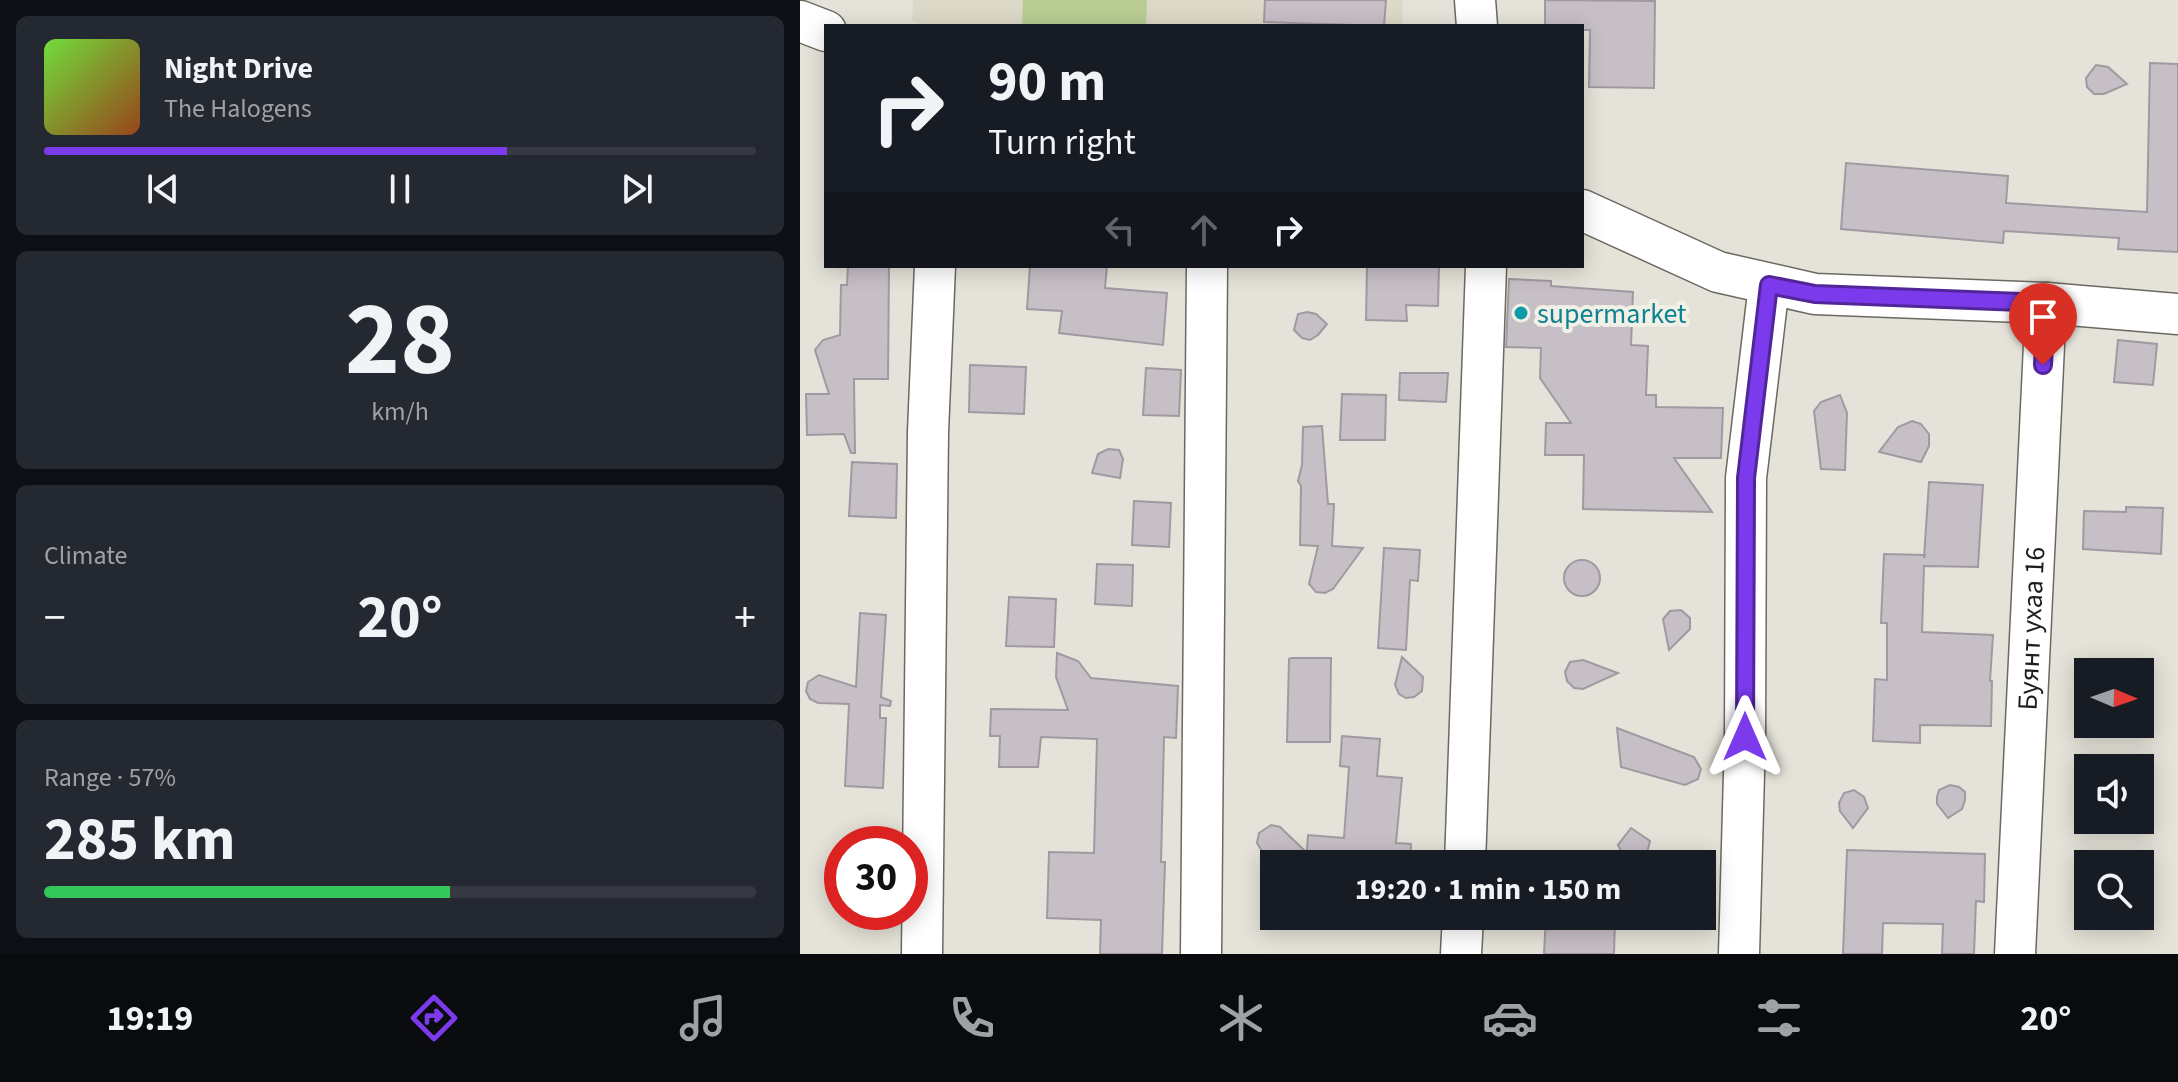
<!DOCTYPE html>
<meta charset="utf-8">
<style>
:root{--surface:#171b24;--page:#242831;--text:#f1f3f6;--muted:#9ea1a6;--line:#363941;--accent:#7c3aed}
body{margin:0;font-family:"Source Sans 3",sans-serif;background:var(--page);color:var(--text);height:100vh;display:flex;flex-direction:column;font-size:30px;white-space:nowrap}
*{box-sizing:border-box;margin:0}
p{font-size:26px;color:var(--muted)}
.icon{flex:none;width:44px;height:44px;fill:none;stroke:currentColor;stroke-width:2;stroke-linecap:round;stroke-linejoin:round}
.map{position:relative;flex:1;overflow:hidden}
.drawer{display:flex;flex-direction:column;gap:16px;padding:16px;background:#0d0f14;width:800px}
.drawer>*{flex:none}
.banner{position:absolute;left:24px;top:24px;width:760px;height:244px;border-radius:0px;box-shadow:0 4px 20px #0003;background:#171b24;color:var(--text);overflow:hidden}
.needle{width:52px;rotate:92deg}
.tools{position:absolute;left:1274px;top:658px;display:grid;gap:16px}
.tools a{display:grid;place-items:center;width:80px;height:80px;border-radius:0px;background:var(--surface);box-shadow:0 4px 20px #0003;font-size:40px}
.speed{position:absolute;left:24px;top:826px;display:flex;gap:16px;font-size:40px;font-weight:700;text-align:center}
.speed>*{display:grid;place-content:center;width:104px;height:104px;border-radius:50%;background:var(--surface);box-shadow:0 4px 20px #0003;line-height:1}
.speed .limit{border:12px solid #d22;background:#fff;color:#111}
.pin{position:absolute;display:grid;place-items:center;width:68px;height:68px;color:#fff;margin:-82px -34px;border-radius:50% 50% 50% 0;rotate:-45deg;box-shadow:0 0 8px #0007}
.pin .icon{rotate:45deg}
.me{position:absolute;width:88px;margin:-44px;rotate:0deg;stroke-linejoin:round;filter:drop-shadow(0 0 6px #0008)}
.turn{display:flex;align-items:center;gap:28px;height:168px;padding:0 32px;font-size:36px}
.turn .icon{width:104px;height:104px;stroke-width:2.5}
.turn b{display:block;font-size:56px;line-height:68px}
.lanes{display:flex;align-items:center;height:76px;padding:0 32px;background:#0003;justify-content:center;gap:40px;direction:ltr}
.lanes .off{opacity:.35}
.big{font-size:60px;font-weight:700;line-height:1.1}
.drawer .widget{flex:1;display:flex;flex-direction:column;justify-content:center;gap:12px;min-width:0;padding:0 28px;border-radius:12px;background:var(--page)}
.drawer .dial{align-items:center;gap:0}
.dial b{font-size:104px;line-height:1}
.song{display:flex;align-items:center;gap:24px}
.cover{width:96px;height:96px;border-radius:12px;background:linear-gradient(135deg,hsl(100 70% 55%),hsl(20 70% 35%))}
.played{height:8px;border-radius:4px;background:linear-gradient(90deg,var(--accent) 65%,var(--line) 65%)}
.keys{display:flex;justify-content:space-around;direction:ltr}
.heat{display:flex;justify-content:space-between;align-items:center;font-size:44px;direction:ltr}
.charge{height:12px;border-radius:6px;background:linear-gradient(90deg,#34c759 57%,var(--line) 0)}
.trip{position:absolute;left:460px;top:850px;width:456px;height:80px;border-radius:0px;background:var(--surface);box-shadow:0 4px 20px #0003;font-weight:700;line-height:80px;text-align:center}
.dock{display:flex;height:128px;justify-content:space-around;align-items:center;background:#090b0e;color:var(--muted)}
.dock .icon{width:56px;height:56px}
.dock .active{color:var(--accent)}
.dock b{font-size:36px;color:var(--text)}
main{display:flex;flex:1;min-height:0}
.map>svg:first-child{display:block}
</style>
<main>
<section class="drawer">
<div class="widget">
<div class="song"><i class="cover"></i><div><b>Night Drive</b><p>The Halogens</p></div></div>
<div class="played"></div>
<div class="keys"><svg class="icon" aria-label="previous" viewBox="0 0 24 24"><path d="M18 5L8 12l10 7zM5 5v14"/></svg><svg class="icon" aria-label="pause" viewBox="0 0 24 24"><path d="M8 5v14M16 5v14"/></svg><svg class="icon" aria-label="next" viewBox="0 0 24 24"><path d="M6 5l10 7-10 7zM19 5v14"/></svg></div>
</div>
<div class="widget dial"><b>28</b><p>km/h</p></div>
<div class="widget"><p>Climate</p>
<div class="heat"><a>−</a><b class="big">20°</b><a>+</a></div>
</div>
<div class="widget"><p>Range · 57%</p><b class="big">285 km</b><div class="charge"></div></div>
</section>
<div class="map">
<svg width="1378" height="954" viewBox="0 0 1378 954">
<rect width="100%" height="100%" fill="#e5e3d9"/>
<path fill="#ddd9c8" d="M113,0h490l-1,26h-474l-16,-5z"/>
<path fill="#b8cc93" d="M223,0h124l-1,26h-124z"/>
<g fill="#c7bfc6" stroke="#a199a1" stroke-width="2">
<path d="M465,0h121l-2,26 -120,-4z"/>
<path d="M745,0l110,1 -1,87 -65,-1 1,-57h-8v-4h-37z"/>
<path d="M1350,63l28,1v188l-60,-3 1,-11 -115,-7 -1,12 -162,-14 5,-66 162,13 -2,27 141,9z"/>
<path d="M1296,65l12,2 19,17 -23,10h-10l-7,-7 -1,-9z"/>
<path d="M48,266h41l-1,113h-34l1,74h-4l-7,-19 -37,1 -1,-41h23l-14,-44 8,-10 17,-5 1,-50h6z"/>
<path d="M230,266h77l-2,22 62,5 -4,52 -104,-12 3,-22 -35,-2z"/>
<path d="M567,266h72l-1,40 -32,-1 1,16 -41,-1z"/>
<path d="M709,279l42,2v5l82,6 -2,53 17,1 -2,49h10v12l67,1 -2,50h-47l38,54 -129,-3 1,-54h-39l1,-32h25l-31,-45 1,-30 -35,-1z"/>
<path d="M507,312l9,2 11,10 -9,11 -8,5 -8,-2 -8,-8 4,-16z"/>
<path d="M1318,340l39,4 -4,41 -39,-3z"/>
<path d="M170,365l56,2 -2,47 -55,-2z"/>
<path d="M346,368l35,2 -2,46 -36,-1z"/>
<path d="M600,373h48l-2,29 -47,-2z"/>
<path d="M542,394l44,1 -1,45h-45z"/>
<path d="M1040,395l7,18 -2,57 -24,-1 -7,-58 7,-9z"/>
<path d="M1112,421l9,3 8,10v12l-8,16 -42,-10 19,-25z"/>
<path d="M522,426l6,78h6l-2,42 31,2 -30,41 -8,4 -9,-1 -7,-8 9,-38 -18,-1 1,-59 -3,-5 4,-16 1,-38z"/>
<path d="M308,449l11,1 4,9 -3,19 -28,-5 6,-19z"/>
<path d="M52,462l45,2 -1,54 -47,-2z"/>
<path d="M1129,482l54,3 -5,82 -54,-1 -2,66 71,3 -3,46h2l-1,45 -71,-1v18l-47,-2 2,-62 12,1v-57h-6l3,-69 41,1 -1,3z"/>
<path d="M334,501l37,2 -2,44 -37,-2z"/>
<path d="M1326,507l37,1 -2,46 -78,-5 1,-38 42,1z"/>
<path d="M584,548l36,2 -2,31 -8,-1 -4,70 -28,-2z"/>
<circle cx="782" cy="578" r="18"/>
<path d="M297,564l36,1 -1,41 -37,-2z"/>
<path d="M209,597l47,2 -2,48 -48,-1z"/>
<path d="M881,610l9,8v11l-21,21 -6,-31 7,-8z"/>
<path d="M60,613l26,2 -5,82 10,4 -1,5 -10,-1v13h6l-3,70 -38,-2 4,-82 -31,-1 -8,-4 -4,-8 2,-9 11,-7 37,12z"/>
<path d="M257,653l21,8 13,17 87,8 -2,52 -12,-1 -3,125h4l-3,92h-62l1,-34 -54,-2 2,-66 45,1 3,-114 -56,-2 -3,30h-39l1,-31h-10l1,-27 77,1 -12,-33z"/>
<path d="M602,657l21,20 -1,14 -8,6 -8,1 -7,-4 -4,-9z"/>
<path d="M491,658h40l-1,84h-43l2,-83z"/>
<path d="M783,660l35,13 -35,16 -9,-1 -7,-7 -2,-9 5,-10z"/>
<path d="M817,728l77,29 7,12 -3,10 -13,6 -64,-18z"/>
<path d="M542,736l38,3 -3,37 25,2 -6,65 15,1 -1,20h-104l2,-29 36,3 5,-71 -9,-1z"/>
<path d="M1150,785l9,2 6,5v8l-3,9 -14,9 -11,-14v-7l2,-7z"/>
<path d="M1054,790l10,7 4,11 -15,20 -13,-17 -1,-8 5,-10z"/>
<path d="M471,825l9,2 25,24 -34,4 -9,-4 -5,-8 2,-10z"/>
<path d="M831,828l19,13 -4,16 -8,5 -14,-4 -6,-13z"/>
<path d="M1047,850l138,4 -1,48 -8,-1 -2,53h-32l1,-30 -60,-1 -1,31h-39z"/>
<path d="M746,916l69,4 -1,34h-70z"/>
</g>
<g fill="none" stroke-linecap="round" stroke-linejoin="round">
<g stroke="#6b6960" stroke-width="43">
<g id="street">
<path d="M675,0l2,26"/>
<path d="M0,21l26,10"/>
<path d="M782,210l136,62 97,22 231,9 132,11"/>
<path d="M665,864l21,-598"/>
<path d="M122,954l6,-522 7,-166"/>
<path d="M401,954l6,-688"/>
<path d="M661,954l2,-38"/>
<path d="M939,954l6,-217 1,-259 23,-193"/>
<path id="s1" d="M1215,954l31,-651"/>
</g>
</g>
<use href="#street" stroke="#fff" stroke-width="40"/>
</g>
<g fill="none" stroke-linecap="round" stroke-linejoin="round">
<g stroke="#51269a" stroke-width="20">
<path id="route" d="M945,737l1,-259 23,-193 46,9 231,9 -3,62"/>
</g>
<use href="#route" stroke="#7c3aed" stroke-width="14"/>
</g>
<circle fill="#0f9aa8" stroke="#f2f0e6" stroke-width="3" cx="721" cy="313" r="8"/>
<g text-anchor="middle" stroke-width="8" stroke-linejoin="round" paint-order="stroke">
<g font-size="28" fill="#0d838f" stroke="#f2f0e6" text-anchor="start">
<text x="737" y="323">supermarket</text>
</g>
<g font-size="28" fill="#1f1e1b" stroke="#f2f0e6">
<text dy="10" stroke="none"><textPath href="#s1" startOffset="326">Буянт ухаа 16</textPath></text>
</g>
</g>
</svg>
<div class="tools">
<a><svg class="needle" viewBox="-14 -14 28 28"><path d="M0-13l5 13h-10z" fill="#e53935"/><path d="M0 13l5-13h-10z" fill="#9ea1a6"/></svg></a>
<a><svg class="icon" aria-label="sound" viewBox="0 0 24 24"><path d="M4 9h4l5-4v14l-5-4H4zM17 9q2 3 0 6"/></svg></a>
<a><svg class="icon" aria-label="search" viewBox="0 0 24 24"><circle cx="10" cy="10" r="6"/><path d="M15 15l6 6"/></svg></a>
</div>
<div class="speed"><div class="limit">30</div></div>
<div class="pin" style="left:1243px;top:365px;background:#d93025"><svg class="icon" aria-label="arrive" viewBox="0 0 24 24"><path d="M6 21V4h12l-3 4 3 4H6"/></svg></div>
<svg class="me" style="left:945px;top:737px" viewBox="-20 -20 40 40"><path d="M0-17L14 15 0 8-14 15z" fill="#7c3aed" stroke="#fff" stroke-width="4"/></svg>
<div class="trip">19:20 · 1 min · 150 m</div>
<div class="banner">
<div class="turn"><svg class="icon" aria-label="right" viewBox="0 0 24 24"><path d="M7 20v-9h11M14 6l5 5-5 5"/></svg><div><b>90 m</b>Turn right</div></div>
<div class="lanes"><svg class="icon off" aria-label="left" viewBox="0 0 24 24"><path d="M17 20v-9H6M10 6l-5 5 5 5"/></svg><svg class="icon off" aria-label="ahead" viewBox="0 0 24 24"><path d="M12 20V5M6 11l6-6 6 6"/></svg><svg class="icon" aria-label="right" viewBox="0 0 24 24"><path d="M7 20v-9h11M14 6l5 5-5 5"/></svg></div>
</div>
</div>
</main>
<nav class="dock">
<b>19:19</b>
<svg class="icon active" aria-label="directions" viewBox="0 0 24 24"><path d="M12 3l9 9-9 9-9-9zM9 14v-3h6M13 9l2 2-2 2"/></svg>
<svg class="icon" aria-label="music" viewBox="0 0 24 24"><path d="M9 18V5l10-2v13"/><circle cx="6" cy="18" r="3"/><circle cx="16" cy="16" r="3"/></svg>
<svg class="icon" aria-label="phone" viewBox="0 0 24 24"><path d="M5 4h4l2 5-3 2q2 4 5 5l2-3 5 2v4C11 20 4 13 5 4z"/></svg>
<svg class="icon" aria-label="climate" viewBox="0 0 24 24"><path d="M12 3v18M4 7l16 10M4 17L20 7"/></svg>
<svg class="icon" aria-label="car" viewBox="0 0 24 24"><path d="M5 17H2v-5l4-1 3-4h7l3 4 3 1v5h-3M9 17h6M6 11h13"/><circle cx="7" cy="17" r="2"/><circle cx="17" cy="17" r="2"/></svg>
<svg class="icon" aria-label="filters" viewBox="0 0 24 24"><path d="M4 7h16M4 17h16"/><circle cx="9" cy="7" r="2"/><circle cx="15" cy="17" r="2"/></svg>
<b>20°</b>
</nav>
